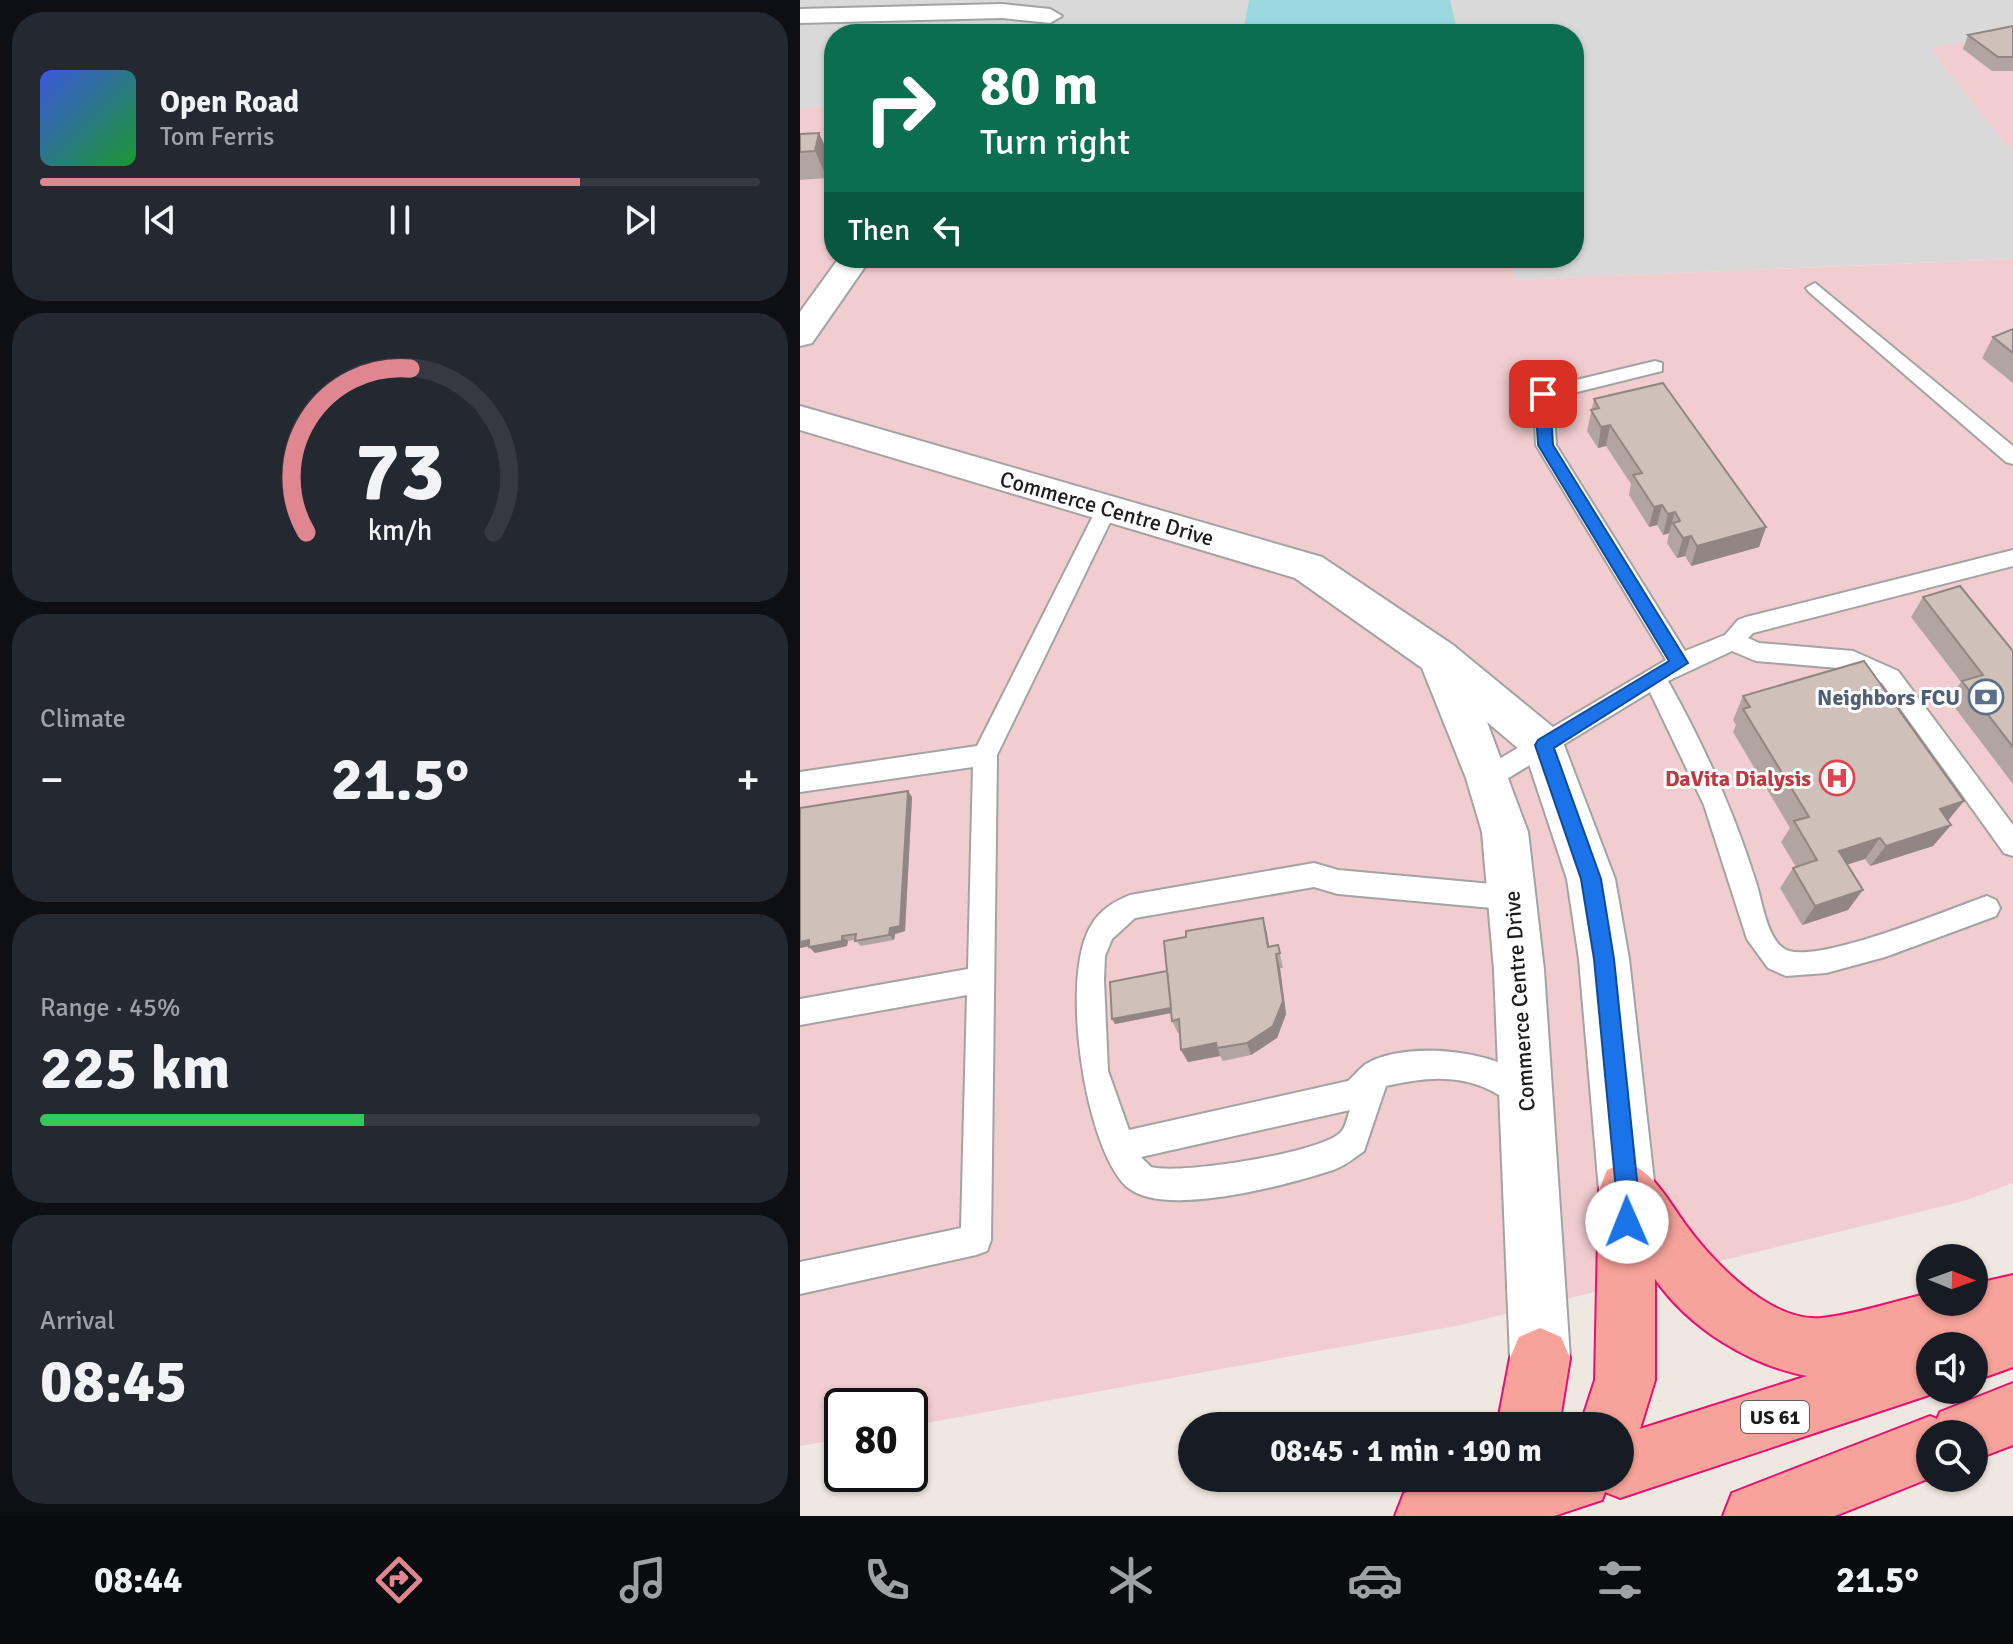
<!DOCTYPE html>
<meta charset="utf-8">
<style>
:root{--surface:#171b24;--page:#242831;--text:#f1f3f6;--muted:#9ea1a6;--line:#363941;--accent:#df8691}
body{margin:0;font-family:Signika,sans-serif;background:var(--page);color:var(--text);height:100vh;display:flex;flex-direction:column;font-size:30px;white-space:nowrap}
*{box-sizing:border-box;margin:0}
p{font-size:26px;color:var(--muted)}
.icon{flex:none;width:44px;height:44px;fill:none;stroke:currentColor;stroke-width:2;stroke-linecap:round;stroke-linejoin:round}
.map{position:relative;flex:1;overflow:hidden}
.side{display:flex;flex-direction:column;gap:12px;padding:12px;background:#0d0f14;width:800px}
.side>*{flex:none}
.banner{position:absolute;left:24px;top:24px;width:760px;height:244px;border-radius:32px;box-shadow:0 2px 6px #0004;background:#0b6e4f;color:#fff;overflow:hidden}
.needle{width:52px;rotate:91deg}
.fabs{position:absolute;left:1116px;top:1244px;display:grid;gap:16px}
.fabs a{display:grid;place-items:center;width:72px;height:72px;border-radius:50%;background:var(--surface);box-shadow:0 2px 6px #0004;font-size:40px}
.speed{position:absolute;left:24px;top:1388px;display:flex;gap:16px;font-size:40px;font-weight:700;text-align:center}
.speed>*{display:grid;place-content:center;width:104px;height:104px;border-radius:50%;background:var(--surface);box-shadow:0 2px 6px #0004;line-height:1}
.speed .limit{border:4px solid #111;border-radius:12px;background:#fff;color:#111}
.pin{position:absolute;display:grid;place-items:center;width:68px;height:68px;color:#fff;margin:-34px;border-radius:16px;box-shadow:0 4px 12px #0006}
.me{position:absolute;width:88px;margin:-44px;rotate:359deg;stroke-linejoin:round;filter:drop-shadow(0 0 6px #0008)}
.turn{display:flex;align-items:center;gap:28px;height:168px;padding:0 24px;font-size:36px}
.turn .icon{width:104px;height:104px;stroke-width:2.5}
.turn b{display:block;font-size:56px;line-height:68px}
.then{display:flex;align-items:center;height:76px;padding:0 24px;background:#0003;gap:16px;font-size:30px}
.big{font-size:60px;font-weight:700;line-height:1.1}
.side .card{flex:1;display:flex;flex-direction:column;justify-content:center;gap:12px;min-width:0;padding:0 28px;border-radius:32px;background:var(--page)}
.side .dial{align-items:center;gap:0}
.dial svg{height:208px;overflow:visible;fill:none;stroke:var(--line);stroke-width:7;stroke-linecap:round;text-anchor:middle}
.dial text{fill:var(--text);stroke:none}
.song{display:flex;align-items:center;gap:24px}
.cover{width:96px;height:96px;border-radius:12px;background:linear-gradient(135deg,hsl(230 70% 55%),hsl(130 70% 35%))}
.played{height:8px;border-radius:4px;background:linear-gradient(90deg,var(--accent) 75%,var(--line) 75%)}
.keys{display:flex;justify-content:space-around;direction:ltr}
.heat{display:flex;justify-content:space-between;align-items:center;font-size:44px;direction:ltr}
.charge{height:12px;border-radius:6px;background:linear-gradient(90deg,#34c759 45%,var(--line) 0)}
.trip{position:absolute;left:378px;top:1412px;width:456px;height:80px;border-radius:40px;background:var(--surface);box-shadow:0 2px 6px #0004;font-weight:700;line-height:80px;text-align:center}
.dock{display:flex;height:128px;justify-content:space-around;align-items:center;background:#090b0e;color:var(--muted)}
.dock .icon{width:56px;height:56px}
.dock .current{color:var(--accent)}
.dock b{font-size:36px;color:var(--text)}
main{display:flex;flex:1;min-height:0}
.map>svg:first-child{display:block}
</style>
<main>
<section class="side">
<div class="card">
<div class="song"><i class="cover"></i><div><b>Open Road</b><p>Tom Ferris</p></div></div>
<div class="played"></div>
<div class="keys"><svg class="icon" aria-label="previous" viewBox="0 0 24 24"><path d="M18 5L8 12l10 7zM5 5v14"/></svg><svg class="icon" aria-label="pause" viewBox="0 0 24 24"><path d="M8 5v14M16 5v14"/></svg><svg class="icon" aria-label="next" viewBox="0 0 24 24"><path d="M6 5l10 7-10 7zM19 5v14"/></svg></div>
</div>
<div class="card dial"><svg viewBox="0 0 100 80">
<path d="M14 69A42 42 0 1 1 86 69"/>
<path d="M14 69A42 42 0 0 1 54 6" stroke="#df8691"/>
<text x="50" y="56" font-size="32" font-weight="700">73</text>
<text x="50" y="72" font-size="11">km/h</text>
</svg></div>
<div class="card"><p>Climate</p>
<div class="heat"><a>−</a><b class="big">21.5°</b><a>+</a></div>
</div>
<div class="card"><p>Range · 45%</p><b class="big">225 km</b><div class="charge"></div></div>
<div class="card"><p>Arrival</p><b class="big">08:45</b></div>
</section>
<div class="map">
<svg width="1213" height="1516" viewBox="0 0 1213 1516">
<rect width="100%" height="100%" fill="#efe8e0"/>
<path fill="#dad9d9" d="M0,0h1213v33l-82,16 82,105v105l-500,21 -2,-22h63v-224h-740v72l-34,3z"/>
<g fill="#f2cdcf">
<path d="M1213,33v121l-83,-106z"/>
<path d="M34,105v153h677l3,22 499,-21v924l-49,18 -503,124 -551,101v-20h-68v33l-42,7v-1337z"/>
</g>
<path fill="#9bd9e1" d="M449,0h201l8,34h-215z"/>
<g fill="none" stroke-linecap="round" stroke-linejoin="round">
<g stroke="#a3a3a3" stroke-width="4">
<g id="service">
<path d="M1015,283l198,163v18l-7,-2 -197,-170 -3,-4z"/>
<path d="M855,361l7,2v8l-109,27 3,47 129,206 40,-16 13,-15 8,-3 267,-67v16l-260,67 -5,5 11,5 94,8 45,20 115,154v31l-9,-3 -122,-170 -32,-14 -94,-8 -24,-10 -64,30c36,64 66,131 88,201 6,18 11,62 33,69 37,10 158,-41 198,-55l9,4 4,8 -4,8 -111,41 -59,16 -40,3 -18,-8 -21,-29 -43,-134 -54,-113 -153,93 -9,3 -9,-3 -3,-7 3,-7 187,-111 -130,-215 -2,-51 9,-6z"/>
<path d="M307,501l10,7 -120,247 -6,485 -4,11 -11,4 -176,39v-32l161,-34 6,-233 -167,30v-26l168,-30 5,-202 -173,25v-20l177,-26 120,-238z"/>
<path d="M514,863l24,7 176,16 9,4 4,8 -4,8 -9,4 -176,-16 -24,-7 -179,31 -23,21 -7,17 -1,24 4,91 21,59 219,-49c6,-5 12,-13 18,-17 39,-25 155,-15 173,31l-4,10 -10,4c-12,-5 -22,-12 -33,-18 -35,-18 -70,-13 -106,-5l-22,65c-10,7 -19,15 -31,19 -43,14 -171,50 -207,16 -42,-41 -67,-212 -34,-262 8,-14 23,-23 38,-29zM550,1110c-3,7 -4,18 -10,23 -21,20 -160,42 -189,34l-10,-10z"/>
</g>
</g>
<g stroke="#a3a3a3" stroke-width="4">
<g id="minor">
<path d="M202,4l48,5 12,7 -12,7 -48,-5 -202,5v-14z"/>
<path d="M39,258h32l-59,85 -12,3v-34z"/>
<path d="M0,406l522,151 131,88 106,87 56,147 14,80 26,231 -8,20 -20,8 -20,-8 -8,-20 -20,-231 -12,-80 -41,-124 -39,-33 41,110 16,138 26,388 -9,21 -21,9 -21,-9 -9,-21 -16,-388 -12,-138 -16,-54 -44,-110 -127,-90 -495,-148z"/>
</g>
</g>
<g stroke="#e81171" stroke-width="4">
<g id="trunk">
<path d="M827,1162c28,12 40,37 58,62 27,37 85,99 137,94 36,-4 73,-17 108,-25v9h44v-18l39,-9v92l-39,14v-35h-44v44h14l-324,108 -15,-6 -3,8 -48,16h-159l9,-23 48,-15h168v-52h-40l15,-46 4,-190 8,-20zM855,1279c34,49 94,86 152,97l-167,53 15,-49z"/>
<path d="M740,1328l21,9 9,21 -11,68h-62l13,-68 9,-21z"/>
<path d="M1213,1383v62l-39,15v-26h-44v44l-95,38h-112l9,-23 198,-77 7,3 3,-7z"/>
</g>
</g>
<use href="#service" fill="#fff" fill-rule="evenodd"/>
<use href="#minor" fill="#fff" fill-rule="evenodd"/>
<use href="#trunk" fill="#f7a29a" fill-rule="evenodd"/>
</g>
<g fill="#b2a59f">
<path d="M1213,26v45h-21l-29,-22 5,-14z"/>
<path d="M19,133l12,27 -4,18 -27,2v-46z"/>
<path d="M1213,329v54l-31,-25 11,-21z"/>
<path d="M794,399l172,128 -7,20 -68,19 -6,-10 -8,2 -10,-15 2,-10 -6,2 -6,-10 -8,2 -20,-32 2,-11 -25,-38 -8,2 -11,-17z"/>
<path d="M1123,597l90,54v133l-64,-84 12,-18 -50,-65z"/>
<path d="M943,696l205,124 3,5 -18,21 -63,20 -5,-7 -18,5 1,46 -46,15 -22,-37 13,-20 3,-1 -15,-25 9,-14 -57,-96 3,-7 -3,-5z"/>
<path d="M112,797l-7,134 -10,3 -1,6 -33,6 -6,-6 -7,1 -1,5 -32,7 -6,-7 -9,2v-140z"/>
<path d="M463,918l6,29 9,-2 5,23h-3l6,46 -9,24 -26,17 -28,6 -3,-5 -32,6 -7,-12 -1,-17h-2l-6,-12 -1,-8 -56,11 52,-53z"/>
</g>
<g fill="#918682">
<path d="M19,133l12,27 -4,18 -12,-27z"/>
<path d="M810,425l-4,21 -8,2 3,-21z"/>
<path d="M862,505l-5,20 -8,2 5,-20z"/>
<path d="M875,512l-6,21 -6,2 5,-21z"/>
<path d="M966,527l-7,20 -68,19 6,-20z"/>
<path d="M891,536l-6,20 -8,2 6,-20z"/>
<path d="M108,791l4,6 -7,134 -10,3 -1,6 -5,-5z"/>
<path d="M1164,801l-18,22 -6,-14z"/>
<path d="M1151,825l-18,21 -63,20 16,-20z"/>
<path d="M1080,838l-15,21 -41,13 15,-21z"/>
<path d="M1063,890l-15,20 -46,15 13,-19z"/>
<path d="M463,918l4,15 4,28 -3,-14z"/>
<path d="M42,936l6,5 -1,5 -32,7 -6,-6z"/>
<path d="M9,940l6,5 -15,3v-6z"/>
<path d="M476,954l4,14 6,46 -9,24 -26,17 -4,-12z"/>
<path d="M370,971l6,41 -61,12 -3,-5z"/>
<path d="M416,1043l4,13 -32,6 -7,-12z"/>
</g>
<g fill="#cfc0b9" stroke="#918682" stroke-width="2">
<path d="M1213,26v31h-15l-30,-22z"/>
<path d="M19,133l-4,18 -15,1v-18z"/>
<path d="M1213,329v24l-20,-16z"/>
<path d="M863,383l103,144 -69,19 -6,-10 -8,2 -10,-15 7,-2 -5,-9 -7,2 -6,-9 -8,2 -21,-32 9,-2 -32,-48 -9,2 -10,-17 8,-2 -5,-9z"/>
<path d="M1160,586l53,65v96l-51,-66 21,-6 -60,-78z"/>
<path d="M1064,661l100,140 -24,8 11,16 -65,21 -6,-8 -41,13 24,39 -48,16 -22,-38 24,-8 -23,-39 15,-4 -66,-108 7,-2 -7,-11z"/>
<path d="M108,791l-8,135 -10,2 -1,7 -34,6 1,-7 -14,2v5l-33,6v-7l-9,2v-134z"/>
<path d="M463,918l5,29 10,-2 2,8 -4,1 7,47 -10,25 -26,17 -30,5 -1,-5 -35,7 -2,-31 -7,2 -8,-80 22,-4v-6z"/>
<path d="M367,971l4,37 -59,11 -2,-37z"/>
</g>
<path fill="#1a73e8" stroke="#114b97" stroke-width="2" d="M743,389l7,5 3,51 135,218 -134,85 47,131 13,80 24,231 -3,40 -8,3 -9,-3 -3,-8 1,-32 -22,-231 -13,-80 -46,-134 3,-5 131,-79 -131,-216 -3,-51z"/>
<defs>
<g id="bank-ring" transform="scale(1.8)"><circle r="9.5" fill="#fff" stroke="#5c6f8a" stroke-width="1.5"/><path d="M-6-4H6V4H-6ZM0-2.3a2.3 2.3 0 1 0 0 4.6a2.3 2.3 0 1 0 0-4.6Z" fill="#5c6f8a"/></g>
<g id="hospital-ring" transform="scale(1.8)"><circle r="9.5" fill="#fff" stroke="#e0444e" stroke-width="1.5"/><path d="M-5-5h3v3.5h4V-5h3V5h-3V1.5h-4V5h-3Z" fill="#e0444e"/></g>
</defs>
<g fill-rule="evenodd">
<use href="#bank-ring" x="1186" y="697"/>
<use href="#hospital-ring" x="1037" y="778"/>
</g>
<g text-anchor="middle" stroke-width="6" stroke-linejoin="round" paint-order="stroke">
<rect fill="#fff" stroke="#606060" stroke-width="2" x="941" y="1401" width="68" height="32" rx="6"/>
<g font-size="20" font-weight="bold" fill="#1c1c1c">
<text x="975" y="1424">US 61</text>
</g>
<g font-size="22" fill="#1c1c1c" stroke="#fff">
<text transform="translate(307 508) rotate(16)" y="8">Commerce Centre Drive</text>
<text transform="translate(719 1001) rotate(-94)" y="8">Commerce Centre Drive</text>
</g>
<g font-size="22" font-weight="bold" fill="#4e5e75" stroke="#fff" text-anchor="end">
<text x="1160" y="705">Neighbors FCU</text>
</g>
<g font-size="22" font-weight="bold" fill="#be3a42" stroke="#fff" text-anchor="end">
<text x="1011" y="786">DaVita Dialysis</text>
</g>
</g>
</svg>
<div class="fabs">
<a><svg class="needle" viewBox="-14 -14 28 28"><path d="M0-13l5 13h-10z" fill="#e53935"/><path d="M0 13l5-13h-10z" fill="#9ea1a6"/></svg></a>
<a><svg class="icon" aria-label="sound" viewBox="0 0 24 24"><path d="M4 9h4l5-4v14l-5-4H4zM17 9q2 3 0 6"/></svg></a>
<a><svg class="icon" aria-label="search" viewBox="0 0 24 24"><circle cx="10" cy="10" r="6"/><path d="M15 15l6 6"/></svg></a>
</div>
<div class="speed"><div class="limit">80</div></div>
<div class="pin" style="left:743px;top:394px;background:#d93025"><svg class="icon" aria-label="arrive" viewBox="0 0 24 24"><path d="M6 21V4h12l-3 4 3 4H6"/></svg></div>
<svg class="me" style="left:827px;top:1222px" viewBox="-20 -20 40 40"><circle r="19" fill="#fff"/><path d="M0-13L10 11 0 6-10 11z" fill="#1a73e8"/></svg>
<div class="trip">08:45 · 1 min · 190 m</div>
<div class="banner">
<div class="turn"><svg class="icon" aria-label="right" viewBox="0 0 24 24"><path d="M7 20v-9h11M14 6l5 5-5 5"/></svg><div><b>80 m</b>Turn right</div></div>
<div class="then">Then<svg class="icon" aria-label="left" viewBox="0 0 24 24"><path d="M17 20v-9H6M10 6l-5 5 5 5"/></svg></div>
</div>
</div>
</main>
<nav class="dock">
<b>08:44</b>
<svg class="icon current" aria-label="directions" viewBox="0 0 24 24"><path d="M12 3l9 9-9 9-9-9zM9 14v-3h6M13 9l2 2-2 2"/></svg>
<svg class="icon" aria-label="music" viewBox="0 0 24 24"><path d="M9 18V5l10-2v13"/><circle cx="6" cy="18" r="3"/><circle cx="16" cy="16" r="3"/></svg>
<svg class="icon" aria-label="phone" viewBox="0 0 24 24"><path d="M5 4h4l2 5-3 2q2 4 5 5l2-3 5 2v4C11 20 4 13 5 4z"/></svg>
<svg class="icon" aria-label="climate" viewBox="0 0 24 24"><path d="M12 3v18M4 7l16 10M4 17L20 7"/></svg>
<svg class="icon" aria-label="car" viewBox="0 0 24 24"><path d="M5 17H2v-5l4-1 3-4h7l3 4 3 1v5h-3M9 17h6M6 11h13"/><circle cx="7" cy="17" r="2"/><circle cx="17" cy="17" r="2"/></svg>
<svg class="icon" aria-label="filters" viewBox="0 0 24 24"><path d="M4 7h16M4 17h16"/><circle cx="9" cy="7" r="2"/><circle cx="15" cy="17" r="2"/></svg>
<b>21.5°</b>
</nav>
